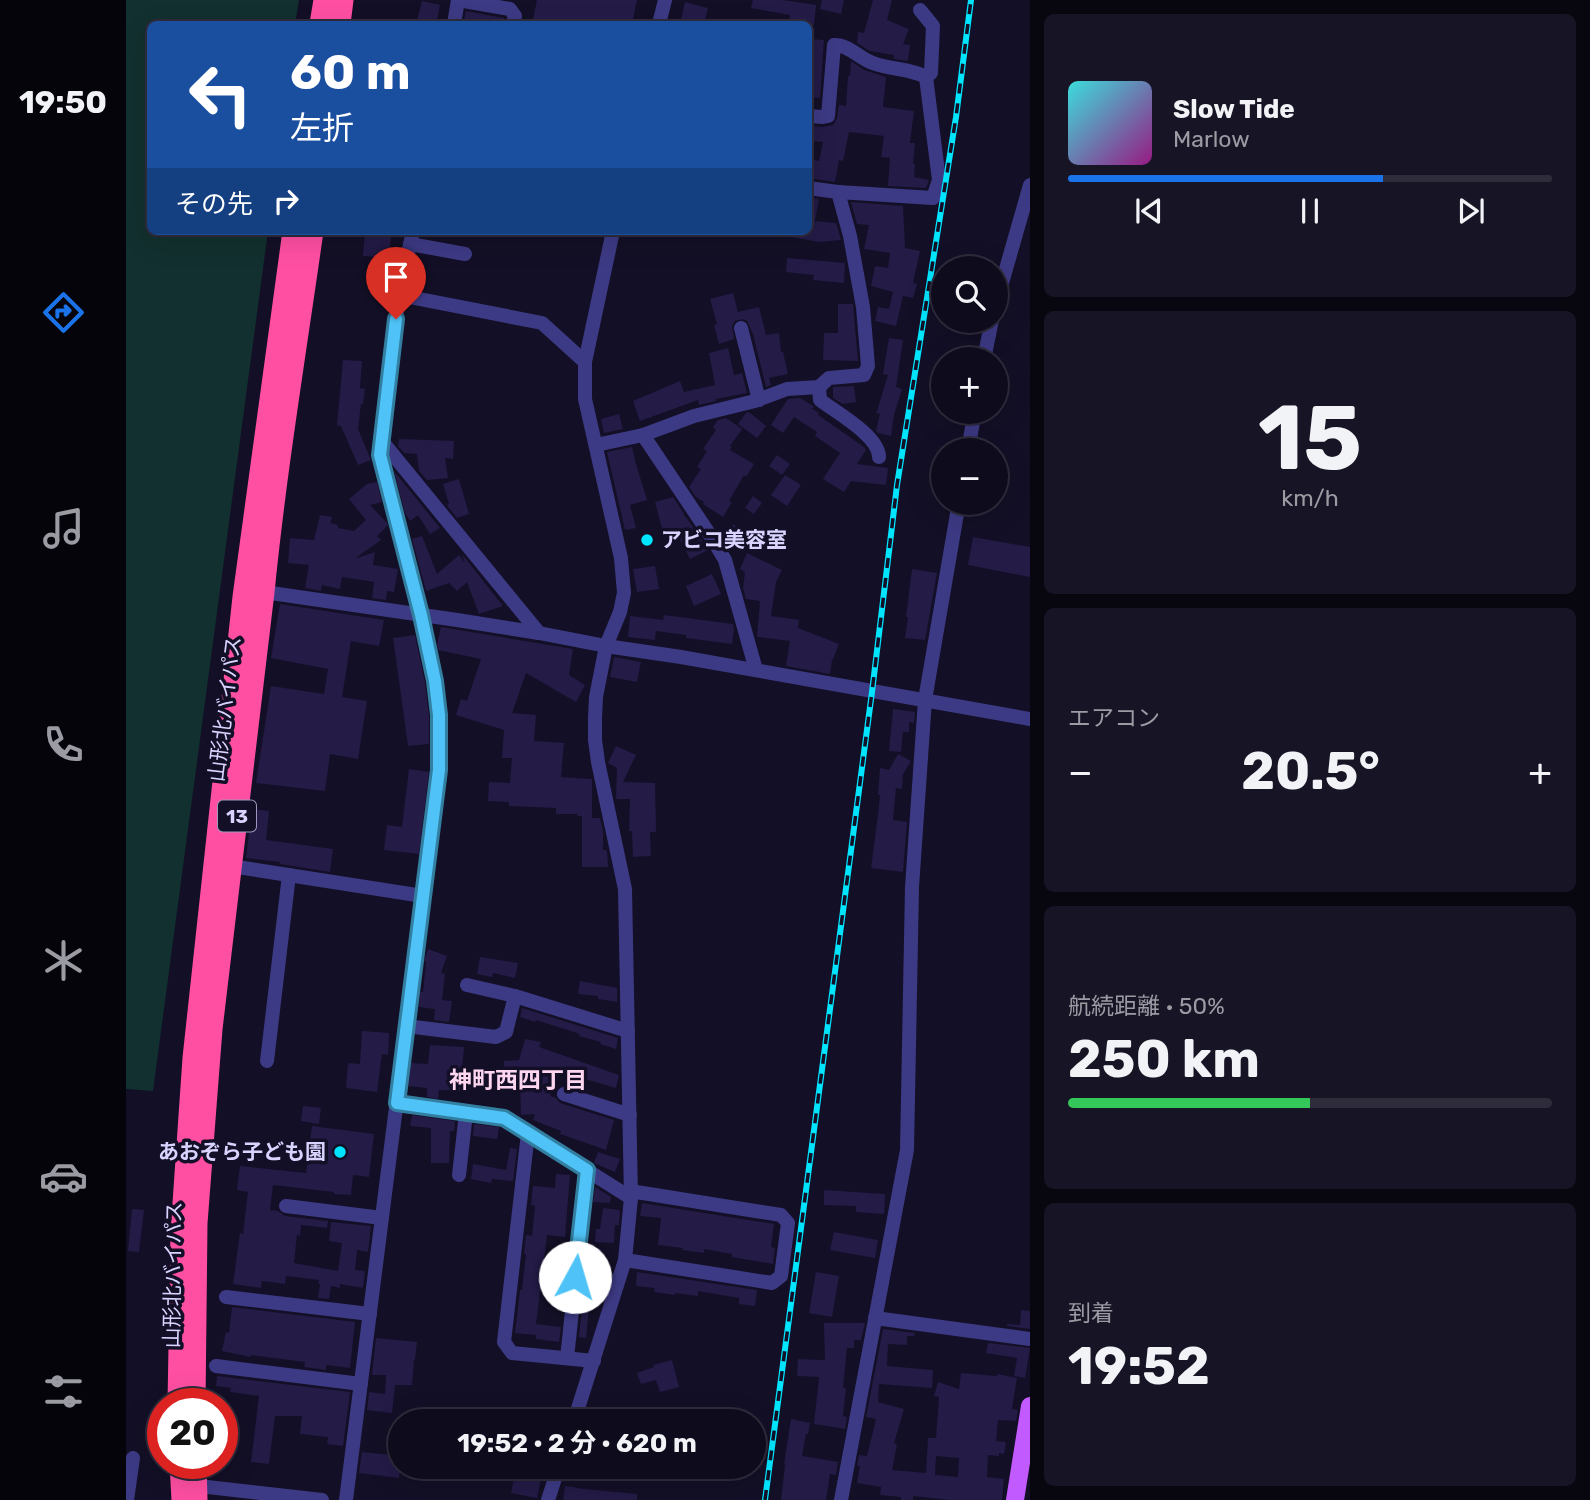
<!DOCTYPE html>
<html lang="ja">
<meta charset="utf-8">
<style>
:root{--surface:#0e0b1c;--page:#171425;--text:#f1f3f6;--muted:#9b9ba3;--line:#2e2b3b;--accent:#1a73e8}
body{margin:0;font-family:Rubik,"Noto Sans JP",sans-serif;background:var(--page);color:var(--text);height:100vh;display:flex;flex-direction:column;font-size:26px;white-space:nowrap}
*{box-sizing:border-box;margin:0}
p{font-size:23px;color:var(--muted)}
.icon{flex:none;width:38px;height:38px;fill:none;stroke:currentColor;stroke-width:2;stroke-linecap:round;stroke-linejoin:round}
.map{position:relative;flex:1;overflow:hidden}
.side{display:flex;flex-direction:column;gap:14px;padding:14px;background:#08060f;width:560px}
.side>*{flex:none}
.banner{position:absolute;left:21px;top:21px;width:665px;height:214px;border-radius:10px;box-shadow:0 7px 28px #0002,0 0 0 2px var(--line);background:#1a4fa0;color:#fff;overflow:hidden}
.buttons{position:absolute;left:805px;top:256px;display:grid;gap:14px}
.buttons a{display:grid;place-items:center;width:77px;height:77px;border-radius:50%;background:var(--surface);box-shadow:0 7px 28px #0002,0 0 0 2px var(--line);font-size:35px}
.speed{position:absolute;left:21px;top:1388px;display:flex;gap:14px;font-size:35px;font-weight:700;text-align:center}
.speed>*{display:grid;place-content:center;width:91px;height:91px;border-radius:50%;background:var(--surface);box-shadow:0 7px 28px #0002,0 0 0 2px var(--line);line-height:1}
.speed .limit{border:10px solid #d22;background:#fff;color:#111}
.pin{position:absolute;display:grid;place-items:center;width:60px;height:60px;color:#fff;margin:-72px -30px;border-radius:50% 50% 50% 0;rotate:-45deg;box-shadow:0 0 7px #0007}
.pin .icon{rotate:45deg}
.me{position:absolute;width:77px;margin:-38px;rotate:6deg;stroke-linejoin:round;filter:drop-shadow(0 0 5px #0008)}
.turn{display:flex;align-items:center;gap:24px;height:147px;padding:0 28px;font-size:32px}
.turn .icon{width:91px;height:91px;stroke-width:2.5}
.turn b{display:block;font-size:49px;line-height:60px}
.then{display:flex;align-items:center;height:66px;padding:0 28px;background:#0003;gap:14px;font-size:26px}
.big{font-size:52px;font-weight:700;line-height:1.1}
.side .card{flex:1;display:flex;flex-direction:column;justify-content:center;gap:10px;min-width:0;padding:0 24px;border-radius:10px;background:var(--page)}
.side .dial{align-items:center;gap:0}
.dial b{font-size:91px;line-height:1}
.song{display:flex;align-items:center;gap:21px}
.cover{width:84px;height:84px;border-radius:10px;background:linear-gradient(135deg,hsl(180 70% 55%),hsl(310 70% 35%))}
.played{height:7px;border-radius:4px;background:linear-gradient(90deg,var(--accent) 65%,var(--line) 65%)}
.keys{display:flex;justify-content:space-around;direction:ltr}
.heat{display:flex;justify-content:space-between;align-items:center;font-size:38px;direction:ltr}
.charge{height:10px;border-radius:5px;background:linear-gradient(90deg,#34c759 50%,var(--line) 0)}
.trip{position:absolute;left:262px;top:1409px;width:378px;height:70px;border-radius:35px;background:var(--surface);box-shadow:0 7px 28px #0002,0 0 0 2px var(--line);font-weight:700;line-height:70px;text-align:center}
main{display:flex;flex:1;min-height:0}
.menu{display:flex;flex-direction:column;width:126px;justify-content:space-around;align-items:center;background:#06040b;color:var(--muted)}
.menu .icon{width:49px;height:49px}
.menu .current{color:var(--accent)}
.menu b{font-size:32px;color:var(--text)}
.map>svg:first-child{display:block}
</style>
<main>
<nav class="menu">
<b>19:50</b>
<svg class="icon current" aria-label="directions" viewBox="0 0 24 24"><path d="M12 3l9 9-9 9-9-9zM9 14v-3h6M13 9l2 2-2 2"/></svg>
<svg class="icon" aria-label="music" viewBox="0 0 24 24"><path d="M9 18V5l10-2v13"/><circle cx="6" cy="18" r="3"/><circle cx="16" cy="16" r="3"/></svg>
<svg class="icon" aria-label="phone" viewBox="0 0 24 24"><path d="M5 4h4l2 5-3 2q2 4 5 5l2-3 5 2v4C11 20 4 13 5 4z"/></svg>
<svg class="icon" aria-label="climate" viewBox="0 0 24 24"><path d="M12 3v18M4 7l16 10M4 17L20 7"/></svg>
<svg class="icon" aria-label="car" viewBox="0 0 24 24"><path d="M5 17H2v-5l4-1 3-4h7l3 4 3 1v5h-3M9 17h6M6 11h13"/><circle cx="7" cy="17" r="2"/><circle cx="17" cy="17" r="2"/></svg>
<svg class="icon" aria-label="filters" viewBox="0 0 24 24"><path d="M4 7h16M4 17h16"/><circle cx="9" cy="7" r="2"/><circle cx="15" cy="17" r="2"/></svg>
</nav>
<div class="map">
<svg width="904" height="1500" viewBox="0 0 904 1500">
<rect width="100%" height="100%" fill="#130f26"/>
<path fill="#12302f" d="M0,0h173l-4,24h-145v207h118l-115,860 -27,-2z"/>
<g fill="#241b47" fill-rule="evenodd">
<path d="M411,0h100l-5,24h-100z"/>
<path d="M627,0h30l33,5 -2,20 -25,-4 1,-6 -39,-7z"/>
<path d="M696,0h22l-3,14 -21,-5z"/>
<path d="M747,0h19l-5,20 22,9 -6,15 7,1 -2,16 -14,-2v-4l-24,-4 -13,-8 1,-11 6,1z"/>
<path d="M296,1l18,4 -4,19h-20z"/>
<path d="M559,2l23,6 -4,16 -23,-5z"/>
<path d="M340,11l38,7 -1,6 -39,-4z"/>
<path d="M682,39l16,1 -4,58 -12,-1z"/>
<path d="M725,61l13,9 22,7 -3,30 31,4 -4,32h5l-2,21h2l-1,13 15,3 -3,8 -38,-2 2,-28 -9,-1 3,-21 -35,-4 -6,29 -4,-1 -4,22 -27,-4v-19l11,2 4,-19 -15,-1v-15l15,1 10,-2 4,-7 2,-13 7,1 2,-30h2z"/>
<path d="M682,198l11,1 -4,22 21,2 5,17 -22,2 -33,-6v-5h22z"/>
<path d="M725,202l52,4 2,42 15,3 -7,32 4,1 -4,14 -10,-2 -7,30 -21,-5 3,-14 11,2 4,-17 -22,-6 4,-20 13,2 2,-15 -26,-4 5,-24 -12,-1z"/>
<path d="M239,233l26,3 -2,22 -26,-2z"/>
<path d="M661,258l58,5 -1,20 -31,-3 1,-5 -28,-3z"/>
<path d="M607,293l5,19 21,-5 7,28 13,-2 2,19h2l5,22 -19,4 2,7 -5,2 -13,-53 -6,-13 -4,-2 -8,2 -3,5 2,13 -15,5 -5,-19 3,-1 -7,-25z"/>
<path d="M712,304h15l5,57 -35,-1 1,-27h14z"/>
<path d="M763,338l14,2 -7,47 6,2 -8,26 -3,21 -13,-3 -2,-2 4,-18 -4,1 12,-39 -5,-1z"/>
<path d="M602,348l6,27 8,-2 5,20 -31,6v2l-17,4 -1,-5 -58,21 -7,-20 47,-20 4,11 31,-7 -6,-32z"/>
<path d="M217,360l19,1 -2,27 5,1 -2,15h-2l-3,25 13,31 -13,5 -17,-39 -4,-1z"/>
<path d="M728,386l2,16 -13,2 -10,-6v-11z"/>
<path d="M674,398l13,8 1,2h-3l8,5 -1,2 46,32 2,3 -9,14 31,4 -2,17 -35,-4 -7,11 -21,-13 17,-26 -25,-17 2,-4 -23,-15 -11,16 -12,-8 17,-26z"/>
<path d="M623,412l17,14 -9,12 -19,-14 8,-11z"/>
<path d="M493,414l4,15 -19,4 -3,-14z"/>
<path d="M600,418l16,11 -12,17 2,1 -2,3 24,14 -8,13 -2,-2 -15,26 3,1 -9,15 -20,-13 1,-2 -8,-5 -7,-10 12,-18 -4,-2 10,-16 -4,-2 13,-19 -3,-3 5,-7z"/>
<path d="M273,439l55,2 -1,18 -8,-1 3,20 -21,2 -8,-9 -2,-17 -13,-1 -6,-7z"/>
<path d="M506,447l4,17 11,36 -17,5 6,23 -11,2 -18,-78z"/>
<path d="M651,455l13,9 -8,11 -13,-9z"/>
<path d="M268,471l46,57 -10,6 -12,-19 -8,6 -5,-8z"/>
<path d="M659,475l16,10 -14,21 -16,-11z"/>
<path d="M333,479l10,35 -12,4 -9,-11 -1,-3h2l-6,-20z"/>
<path d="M251,482l5,20 -12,3 17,18 1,2 -11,11 4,4 -24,17v1l18,-6 -2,13 25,4 -4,23 -7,-1 -1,9 -14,-2 2,-16 -32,-5 -2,12 -18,-4 -1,6 -16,-3 4,-23 -21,-2 2,-25 24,2 6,-25 12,2 -2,6 8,2v3l16,3 12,-11 -17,-21 18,-15z"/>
<path d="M627,496l9,7 -8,11 -9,-6z"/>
<path d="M547,497l10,15 2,5h1l7,10 3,11 3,-2 9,14 -18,9 -10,-20 -13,4 -6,-18 -6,-23z"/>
<path d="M607,524l9,7 -13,17 -6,-10z"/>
<path d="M296,536l15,38 22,-19 6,8 -3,-9 41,52 -24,8 -12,-32 -10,9 -8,-8 -23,8 -14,-52z"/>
<path d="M847,537l57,10v30l-62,-12z"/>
<path d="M621,553l35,17 -6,12 -5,34 28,4 -1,8 41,16 -7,17 -2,13 -44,-8 4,-25 -33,-4 3,-36 -14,-2 -3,-11 2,-16 -5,-3z"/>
<path d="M529,566l4,23 -22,3 -4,-23z"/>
<path d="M786,569l25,4 -12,67 -20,-2 3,-21h-2z"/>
<path d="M586,574l9,20 -27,12 -8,-20z"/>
<path d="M154,604l104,16 -5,26 -28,-5 -9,56 25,4 -9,58 -28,-5 -5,37 -69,-8 15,-97 53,8 4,-25 -57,-11z"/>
<path d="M538,615l69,9 1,5 -2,15 -46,-6v-3l-30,-4 -1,9 -27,-3 2,-21 33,4z"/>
<path d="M315,627l132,22 -4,26 16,10 -9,17 -50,-29 -14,40 24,2 -2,26 30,2 -3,34 31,2v39h8l3,13v19h4l1,17h-26v-51h-5l1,-2h-22v-6l-47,-2v-4l-21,-1 1,-19 21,1 2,-25h-10l2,-28 -48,-15 5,-16 6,2 14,-42 -43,-9 -1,-5z"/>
<path d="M289,635l10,48 4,33v28l-21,2 -15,-108z"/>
<path d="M488,657l27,5 -4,20 -27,-5z"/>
<path d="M767,709l22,3 -1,11 -5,-1v10h-6l-2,20 -12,-1z"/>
<path d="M490,746l20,9 -13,27 32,1 1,49h-6l1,24 -18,1 -1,-26h-3l1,-32h-14l1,-31 -9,-5z"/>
<path d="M772,754l13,7 -8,13 -1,15 -6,-1 -3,32 14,2 -4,50 -32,-4 7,-53 2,-20h-2l2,-27 9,2z"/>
<path d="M283,769l20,3 -10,82 -35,-4 3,-25 15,2z"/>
<path d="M126,809l17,2 -3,29 67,9 -3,23 -50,-8v-2l-34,-4z"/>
<path d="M302,949l19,7 -6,17 4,1 -3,26 10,1 -3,21 -15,-2 1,-11 -16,-2 1,-15h3l3,-30 -2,-1z"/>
<path d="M354,957l38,6 -3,15 -22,-5 -1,4 -15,-3z"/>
<path d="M454,981l37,7v14l-19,-3v-3l-20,-2z"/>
<path d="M396,1008l96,30 -2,11 -16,-5 1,-2 -22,-6 1,-2 -44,-14 -1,2 -15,-5z"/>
<path d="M236,1031l27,2 -1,22 -6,-1 -5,38 -31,-4 2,-25 12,1z"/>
<path d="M399,1039l16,3 -2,5 80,28 -3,13 -41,-12 1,-2 -23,-6 -6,21 5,1 -2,6 6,2 4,5 54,17 -8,30 -46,-16 1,-3 -28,-11 2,-6 -14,1 -1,-31h-30v5h-28v2l-23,-1 -1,9 -11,-2v-9l-19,-2 3,-23 17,1 2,-19 34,2 -2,22 42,1v-9l15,-1z"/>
<path d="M177,1106l18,2 -2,16 -18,-3z"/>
<path d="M286,1115l43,6 -1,10h-4l-1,32h-18v-35l-21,-2z"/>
<path d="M348,1124l25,3 -2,12 -24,-3z"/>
<path d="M186,1126l62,8 -5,43 -16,-2 -2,20 -17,-1v-2l-61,-7 -3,25 8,1 7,5 43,5 -1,7 -26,-3 -1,11 -3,-1 -3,28 44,8 4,-28 -13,-2 2,-19 40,4 -3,26 -11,-2 -2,20 10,1 -2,17 -23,-4v4l-9,-2 -2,13 -11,-1 2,-14h-2l1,-4 -33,-4 -1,8 -23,-3 -1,7 -28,-4 7,-51 3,1 5,-42 -11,-2 3,-24 66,7z"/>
<path d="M384,1148l7,1 -4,32 -21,-2 -1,4 -20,-4 2,-15 33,6z"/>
<path d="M472,1152l22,7 -5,13 -21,-9z"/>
<path d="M430,1174l14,1 -5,62 -18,-2 -11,89 25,3 -2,15 -23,-3v-4l-21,-2 5,-43h2l4,-36h-2l2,-19 6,1 3,-30 -4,-1 2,-19 22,2z"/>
<path d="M469,1187l16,10 -1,6 -17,-1z"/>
<path d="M698,1190l61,4 -1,20 -28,-2v-6l-32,-1z"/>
<path d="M516,1203l132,21 -3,23 4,1 -2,16 -41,-7v-3l-28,-5v4l-22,-3 1,-2 -25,-3 3,-27 -21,-2z"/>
<path d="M477,1208l17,2 -1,15h-4l-1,18 -19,-1 1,-13h4z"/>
<path d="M6,1209l12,1 -5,42 -11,-1z"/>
<path d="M708,1232l44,8 -3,18 -45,-8z"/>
<path d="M462,1248l14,1 -8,61 -5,-1 -3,29 -7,-1z"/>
<path d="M511,1272l120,18 -2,16 -16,-2v-6l-41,-7v5l-23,-3v2l-21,-3 1,-4 -19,-2z"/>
<path d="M690,1272l23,4 -7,41 -23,-4z"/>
<path d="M106,1307l123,15 -5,46 -24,-3v5l-22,-3 1,-5 -54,-7v2l-29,-6 4,-19 3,1z"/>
<path d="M895,1310l9,1v18l-23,-3v-2l13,1z"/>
<path d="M698,1323h41l-4,17h-7v8h-7l-4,40h3l-3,28 4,1 -2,12 -31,-5 5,-47 -22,-1 1,-17 27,1z"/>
<path d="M757,1329l32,4 -1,3h-7v9l-19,-1 -1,22 46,4 -1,18 -53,-4 -1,18 26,7 -10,34 3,1 -5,26 34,3 2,-35h8l3,-41 -5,-1 4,-14 21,7 2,-16 36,3v-2l20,4 -5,31 6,1 -2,11 -18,-1 -2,21 10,1 -2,12 -5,-1v3l-11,-1 -1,22 17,2 -2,21h-51l-38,-4v4h-12v-3l-21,-2 1,-8 -24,-4 3,-17h-3l2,-11 8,1 9,-37 -10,-2zM810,1456l23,2 -1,19 -23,-2z"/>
<path d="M250,1338l41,4 -2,18h-1l-2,25h-17l-3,28 -25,-3 2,-18 16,2 1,-19h-14z"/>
<path d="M862,1343l42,5 -5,30 -11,-2 3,-18 -31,-5z"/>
<path d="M546,1360l7,27 -19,5 -4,-12 -15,4 -4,-11 17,-6 -1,-2z"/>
<path d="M91,1376l133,16 -7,54 -16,-2 1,-7 -28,-3 2,-18h-27l-6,48 -18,-2 8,-66 -29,-4 1,-4 -15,-2z"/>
<path d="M665,1419l19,4 -2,11h-2l-4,22 36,6 -2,13 -6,-1 -4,26h-45l4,-35 -1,-1z"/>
<path d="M236,1452l39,4 -2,22 -40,-5z"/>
<path d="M389,1473l26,5 -4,20 -26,-5z"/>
<path d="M439,1486l10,1v1l62,6v6h-74z"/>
</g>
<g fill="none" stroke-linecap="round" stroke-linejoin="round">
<g stroke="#3d3a85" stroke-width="14">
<path d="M332,0l52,9 5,7 -2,8"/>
<path d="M794,10l13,16 -2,47 -5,4"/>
<path d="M328,24l4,-24"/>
<path d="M533,24l6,-24"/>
<path d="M682,116l15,1 5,-1 6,-71c14,-1 26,14 39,18 18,7 36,5 53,14l13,103 -6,18 -95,-6"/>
<path d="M284,244l55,10"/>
<path d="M273,295l14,-64"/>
<path d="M870,304l34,-119"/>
<path d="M615,328l18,72"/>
<path d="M858,359l8,-39"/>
<path d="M693,387l1,13c17,13 59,36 59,57"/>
<path d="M517,435l67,100 15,25 31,110"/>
<path d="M255,440l158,193"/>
<path d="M470,445l47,-10 51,-19 61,-15 32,-12 32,-2 10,-9 35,-3 4,-9 -5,-59 -13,-71 -12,-44 -30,-4"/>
<path d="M842,450l7,-39"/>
<path d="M138,592l193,28 82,13 67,13 75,11 349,62"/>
<path d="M105,866l192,30"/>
<path d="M341,985l48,11 113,35"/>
<path d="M280,1026l90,11 10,-5 9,-36"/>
<path d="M141,1061l22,-186"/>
<path d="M438,1094l66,21"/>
<path d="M271,1103l107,15 127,80"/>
<path d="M402,1133l-24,209 8,11 82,8"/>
<path d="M333,1175l7,-62"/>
<path d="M160,1206l96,12"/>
<path d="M499,1260l147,23 9,-7 7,-53 -7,-8 -151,-24"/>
<path d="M100,1297l144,17"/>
<path d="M749,1318l155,21"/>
<path d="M441,1358l20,-188"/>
<path d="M90,1366l145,18"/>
<path d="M448,1421l51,-161 6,-62 -6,-309 -27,-127 -3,-22v-22l1,-21 10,-51 14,-34 4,-19 -3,-35 -36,-159v-37l28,-131"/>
<path d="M64,1485l132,15"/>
<path d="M1,1500l6,-42"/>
<path d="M220,1500l93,-730v-55l-4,-34 -14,-66 -41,-160 19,-160 143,28 43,39"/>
<path d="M422,1500l11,-34"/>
<path d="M715,1500l66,-350 5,-263 13,-187 34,-198"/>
</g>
<path stroke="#c25bff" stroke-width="18" d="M889,1500l15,-94"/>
<g stroke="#ff4fa3" stroke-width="21">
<path d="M194,24l4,-24"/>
<path d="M214,24l3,-24"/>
<path d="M52,1404l3,-172 12,-174 50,-461 50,-366"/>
<path d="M69,1404l2,-181 15,-194 52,-437c12,-121 32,-241 49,-361"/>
<path d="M54,1463l2,37"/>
<path d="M70,1463l1,37"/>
</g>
<g stroke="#00e5ff" stroke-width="6">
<path id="rail" d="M639,1500l107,-808 25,-207 59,-368 15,-117"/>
</g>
<use href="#rail" stroke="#130f26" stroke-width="3.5" stroke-dasharray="10" stroke-linecap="butt"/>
</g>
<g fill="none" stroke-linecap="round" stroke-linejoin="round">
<g stroke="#337fa1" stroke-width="18">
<path id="route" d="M270,319l-16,136 41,160 14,66 4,34v55l-42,333 107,15 83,52 -12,107"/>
</g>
<use href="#route" stroke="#4fc3f7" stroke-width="12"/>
</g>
<g fill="#00e5ff" stroke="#130f26" stroke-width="2.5">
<circle cx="521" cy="540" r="7"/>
<circle cx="214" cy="1152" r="7"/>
</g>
<g text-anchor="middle" stroke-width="7" stroke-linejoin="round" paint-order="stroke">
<rect fill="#130f26" stroke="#9e99be" stroke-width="2" x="92" y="800.5" width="38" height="31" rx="5"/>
<g font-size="19" font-weight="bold" fill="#d9d4ff">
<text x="111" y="823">13</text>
</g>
<g font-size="21" font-weight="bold" fill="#d9d4ff" stroke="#130f26" text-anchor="start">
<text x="535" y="547">アビコ美容室</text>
<text x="200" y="1159" text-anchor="end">あおぞら子ども園</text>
</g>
<g font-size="21" fill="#d9d4ff" stroke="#130f26">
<text transform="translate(99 709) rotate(-83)" y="7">山形北バイパス</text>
<text transform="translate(47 1275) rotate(-89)" y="7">山形北バイパス</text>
</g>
<g font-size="23" font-weight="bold" fill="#ffd6f0" stroke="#130f26">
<text x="392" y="1088">神町西四丁目</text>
</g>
</g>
</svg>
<div class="buttons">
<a><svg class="icon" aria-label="search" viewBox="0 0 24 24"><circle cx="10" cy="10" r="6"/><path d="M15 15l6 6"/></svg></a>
<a>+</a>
<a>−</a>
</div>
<div class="speed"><div class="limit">20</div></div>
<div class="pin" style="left:270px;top:319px;background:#d93025"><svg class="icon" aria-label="arrive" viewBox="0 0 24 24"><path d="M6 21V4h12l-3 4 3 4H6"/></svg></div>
<svg class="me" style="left:449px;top:1277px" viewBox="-20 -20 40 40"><circle r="19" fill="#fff"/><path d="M0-13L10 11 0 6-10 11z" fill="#4fc3f7"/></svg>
<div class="trip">19:52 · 2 分 · 620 m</div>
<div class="banner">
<div class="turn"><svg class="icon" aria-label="left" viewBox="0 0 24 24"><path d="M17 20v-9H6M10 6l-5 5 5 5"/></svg><div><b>60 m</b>左折</div></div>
<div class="then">その先<svg class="icon" aria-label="right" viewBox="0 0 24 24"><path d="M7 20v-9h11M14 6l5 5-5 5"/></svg></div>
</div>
</div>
<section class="side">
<div class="card">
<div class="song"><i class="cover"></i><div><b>Slow Tide</b><p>Marlow</p></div></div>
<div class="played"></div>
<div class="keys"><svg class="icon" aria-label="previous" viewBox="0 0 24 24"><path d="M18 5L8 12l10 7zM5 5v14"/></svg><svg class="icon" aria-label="pause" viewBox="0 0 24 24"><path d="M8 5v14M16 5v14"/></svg><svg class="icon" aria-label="next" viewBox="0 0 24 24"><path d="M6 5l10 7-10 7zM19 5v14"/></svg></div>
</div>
<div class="card dial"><b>15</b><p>km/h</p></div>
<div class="card"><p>エアコン</p>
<div class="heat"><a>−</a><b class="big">20.5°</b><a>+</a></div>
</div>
<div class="card"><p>航続距離 · 50%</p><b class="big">250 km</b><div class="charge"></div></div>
<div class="card"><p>到着</p><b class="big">19:52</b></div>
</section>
</main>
